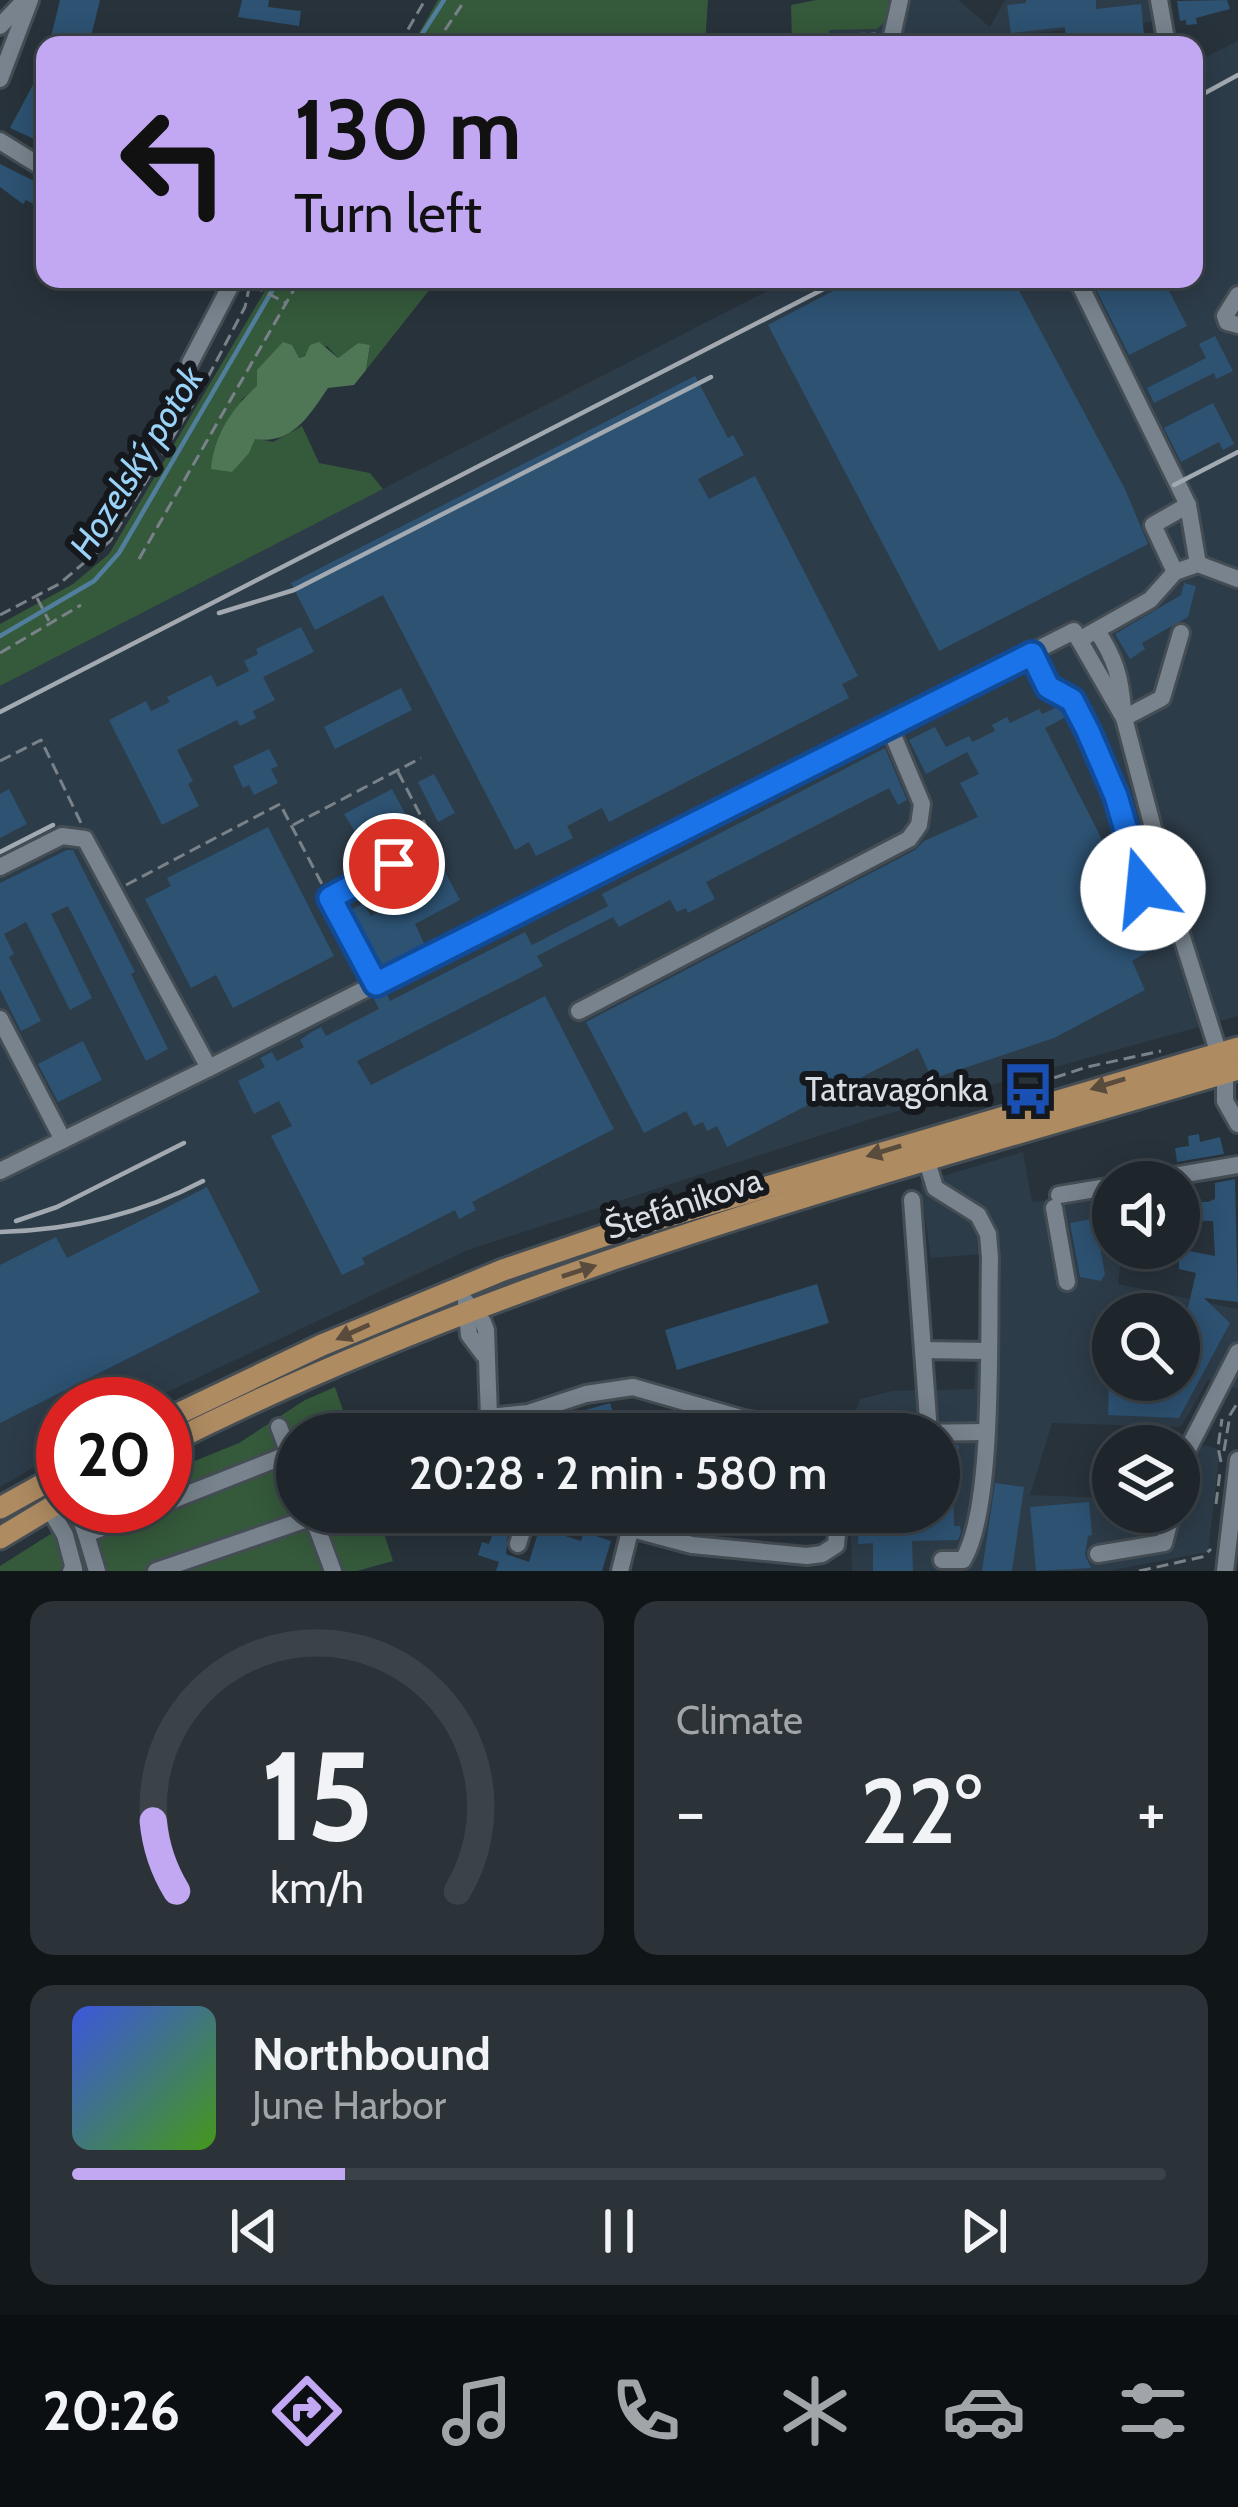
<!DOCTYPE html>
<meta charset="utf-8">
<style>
:root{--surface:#1e262c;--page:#2b3238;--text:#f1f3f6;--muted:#a1a5a9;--line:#3c4348;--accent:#c2a7f2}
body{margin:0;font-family:Cabin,sans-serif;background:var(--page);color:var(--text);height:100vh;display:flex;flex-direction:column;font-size:45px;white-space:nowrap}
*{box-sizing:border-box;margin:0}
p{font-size:39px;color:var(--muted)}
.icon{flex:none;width:66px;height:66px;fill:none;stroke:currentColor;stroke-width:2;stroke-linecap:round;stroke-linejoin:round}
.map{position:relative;height:1571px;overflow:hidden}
.side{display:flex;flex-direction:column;gap:30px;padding:30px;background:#101518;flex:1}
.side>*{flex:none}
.banner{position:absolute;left:36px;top:36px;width:1167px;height:252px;border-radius:24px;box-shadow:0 6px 30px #0003,0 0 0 3px var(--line);background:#c2a7f2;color:#111;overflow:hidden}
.controls{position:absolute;left:1092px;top:1161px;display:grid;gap:24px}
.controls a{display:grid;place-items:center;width:108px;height:108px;border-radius:50%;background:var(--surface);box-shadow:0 6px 30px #0003,0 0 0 3px var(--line);font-size:60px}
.speed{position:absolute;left:36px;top:1377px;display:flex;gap:24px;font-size:60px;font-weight:700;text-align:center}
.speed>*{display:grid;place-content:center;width:156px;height:156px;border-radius:50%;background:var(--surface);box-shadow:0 6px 30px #0003,0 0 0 3px var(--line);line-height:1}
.speed .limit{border:18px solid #d22;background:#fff;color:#111}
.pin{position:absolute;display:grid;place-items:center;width:102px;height:102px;color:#fff;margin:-51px;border:6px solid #fff;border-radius:50%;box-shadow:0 3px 12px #0007}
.me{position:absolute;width:132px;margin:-66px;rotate:343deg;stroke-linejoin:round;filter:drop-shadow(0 0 9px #0008)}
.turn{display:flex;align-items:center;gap:42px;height:252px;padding:0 60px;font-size:54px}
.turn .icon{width:156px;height:156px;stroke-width:2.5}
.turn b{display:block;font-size:84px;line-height:102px}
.big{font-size:90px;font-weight:600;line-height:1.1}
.side .widget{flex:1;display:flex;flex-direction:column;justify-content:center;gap:18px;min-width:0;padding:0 42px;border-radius:24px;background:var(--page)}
.side .dial{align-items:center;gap:0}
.dial svg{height:312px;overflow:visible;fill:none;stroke:var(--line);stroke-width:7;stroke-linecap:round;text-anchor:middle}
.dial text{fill:var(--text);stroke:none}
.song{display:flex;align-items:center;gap:36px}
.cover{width:144px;height:144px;border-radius:18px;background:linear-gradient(135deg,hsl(230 70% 55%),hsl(100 70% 35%))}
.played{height:12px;border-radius:6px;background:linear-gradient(90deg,var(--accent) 25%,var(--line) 25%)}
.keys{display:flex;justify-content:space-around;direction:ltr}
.heat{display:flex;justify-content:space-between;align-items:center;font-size:66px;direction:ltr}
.side .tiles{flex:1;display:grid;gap:30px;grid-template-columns:1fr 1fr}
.widget:last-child{grid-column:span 2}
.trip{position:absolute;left:276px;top:1413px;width:684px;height:120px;border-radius:60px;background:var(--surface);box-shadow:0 6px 30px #0003,0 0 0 3px var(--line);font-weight:600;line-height:120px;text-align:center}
.tab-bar{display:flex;height:192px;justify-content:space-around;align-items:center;background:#0c0f12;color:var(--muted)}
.tab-bar .icon{width:84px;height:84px}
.tab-bar .current{color:var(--accent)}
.tab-bar b{font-size:54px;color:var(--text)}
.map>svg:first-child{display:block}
</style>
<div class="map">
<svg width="1238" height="1571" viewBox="0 0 1238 1571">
<rect width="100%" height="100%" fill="#28323a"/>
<g fill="#2d3c49" fill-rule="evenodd">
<path d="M893,0h65l32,27 15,-27h162l1,16 -17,6 -158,15 -5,8h-159v-15l48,-1z"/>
<path d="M1238,41v975l-361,101 -409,133 -326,154h-79v46l-63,37v-801l790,-407h404v-216z"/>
<path d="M1023,1152l9,50 81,-11v57l37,1 -29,7 -3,28 120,25v80l-30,-9 -27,47 -129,-4 -22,72 75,3 2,15 67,4 5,-5 10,-58 16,-9 15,5 -12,102 -100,19h-256l-2,-59h89v-78h-91l12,-35 32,-8 82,-2 9,-135 -52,4 -11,-75zM1113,1314h66v66h-66z"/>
</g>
<g fill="#35593b">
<path d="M438,0h270l-3,45h-198l-60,-6 -3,6h-32z"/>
<path d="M816,0h77l-6,20 -10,9 -48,1v15h-37l-1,-40z"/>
<path d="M272,279h166l-72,91 4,-24 -12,-3 -20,15 -11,-12 -28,12 -58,42 14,38 18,4 29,-16 17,37 51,10 13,16 -383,197v-62l73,-40 36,-30z"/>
<path d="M335,1387l16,47h-54v78h80l16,49 -36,10h-357v-5l95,-60h70v-33l74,-30 66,-43z"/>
</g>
<path fill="#4f7755" d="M283,342l9,3 7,13 6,-2 5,-11 9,-3 19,16 20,-15 12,2 -4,25 -12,15 -26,3c-19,28 -36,57 -73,51l-6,14 -17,19 -21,-3c3,-34 21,-61 46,-83v-16z"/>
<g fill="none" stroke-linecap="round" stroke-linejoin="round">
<g stroke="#517e9d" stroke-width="4.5">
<path d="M415,45l29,-45"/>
<path d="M0,636l94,-55 25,-28 160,-274"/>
</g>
</g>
<g fill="#2d5272">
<path d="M60,0h40l-11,45h-40z"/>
<path d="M242,0h27l-1,7 33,4 -2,15 -61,-9z"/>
<path d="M1026,0h70v9l45,-5 4,41h-79l-1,-18 -54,6 -4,-28 19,-2z"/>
<path d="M1227,0l3,9 -34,9 1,6 -11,1v-5l-6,1 -3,-20z"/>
<path d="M45,62v82l-35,-16z"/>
<path d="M0,164l36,18 -3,6 12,5v17l-19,-10 -3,4 -23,-17z"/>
<path d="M856,279h157l112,210 23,55 -209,107 -171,-326z"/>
<path d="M1091,279h72l24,47 -58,29z"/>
<path d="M1215,336l18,35 -17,8 -2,-6 -60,30 -7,-15 59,-30 -7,-14z"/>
<path d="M695,376l33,62 5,-3 11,20 -46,24 11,20 46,-23 103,200 -16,8 7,14 -240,124 -7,-14 -35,18 6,12 -37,18 -7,-14 -14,8 -132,-255 -68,35 -24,-47z"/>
<path d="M1213,403l21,41 -11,6 -4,-8 -38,20 -17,-34z"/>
<path d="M1184,583l12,3 -8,31 -46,26 3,6 -15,10 -15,-25 66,-39z"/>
<path d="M301,627l13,25 -51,25 12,23 -22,11 3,7 -16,8 -3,-6 -60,30 16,31 -5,3 11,22 -37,19 -53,-105 37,-19 5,10 19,-9 -3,-5 44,-22 6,12 32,-16 -5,-10 14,-7 -2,-5z"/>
<path d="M401,688l11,22 -77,39 -11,-22z"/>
<path d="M1057,707l9,10 -21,11 88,172 18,50 -19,11 13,29 -91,48 -122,41 -14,-31 -191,99 -10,-21 -10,5 -4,-9 -9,4 -8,-15 -42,22 -58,-111 329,-172 9,-9 54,-24 -18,-34 19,-9 -12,-22 -41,22 -17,-34 26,-13 11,20 23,-11 3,6 23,-11 -3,-6 15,-8 3,6 29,-14 3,5z"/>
<path d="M885,748l22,52 -9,5 -9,-17 -183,94 9,17 -27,14 -2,-5 -9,4 -7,-12 -51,27 -6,-10 -76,39 6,10 -186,95 14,24 174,-89 69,133 -142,73 4,8 -17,9 -4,-9 -93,48 3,6 -23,11 -71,-139 21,-10 -13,-25 -25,13 -16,-33 27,-14 -5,-9 12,-6 5,9 27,-14 -4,-7 10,-7 11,-6 5,9 53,-27 -5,-10 12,-6 4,8 135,-69 7,13 76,-39 -6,-12z"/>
<path d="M269,749l9,17 -7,3 7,14 -24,12 -5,-10 -6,3 -10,-22z"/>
<path d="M434,774l21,39 -17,9 -20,-40z"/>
<path d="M9,789l18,35 -27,14v-44z"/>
<path d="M392,789l23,43 -52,27 -7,-13 6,-3 -18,-29z"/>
<path d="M268,827l66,129 -101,52 -17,-33 -25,13 -46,-89 26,-13 -4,-8z"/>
<path d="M67,850h6l62,122 -4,2 37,75 -22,12 -78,-155 -17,8 41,84 -22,12 -44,-88 -22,12 10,20 -5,3 32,64 -20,10 -21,-42v-106z"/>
<path d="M436,855l24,45 -45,24 9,19 -42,23 -31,-56 12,-7 8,13 39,-22 -10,-18z"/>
<path d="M83,1041l19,39 -44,22 -20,-38z"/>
<path d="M1199,1134l1,8 20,-5 4,17 -47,8 -2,-14 14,-2 -1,-10z"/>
<path d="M1235,1179l3,123 -34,-4 26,25 -51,95 -71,-3 1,-35h70v-32l7,4 7,-26 -14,-2v-14l8,2 9,-39 -17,-4v-20l36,7 -2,-35 -34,-1v-19l29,1 7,-3v-16z"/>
<path d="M207,1187l53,105 -260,131v-158l56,-28 11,21z"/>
<path d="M1113,1199v47l-13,1 5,27 -4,7 -21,-4 -10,-54 32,-6 -2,-16z"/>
<path d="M817,1284l12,39 -152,47 -12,-40z"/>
<path d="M610,1403l4,13 -17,8 3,10h-34l-2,-5 -9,2 -19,-7z"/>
<path d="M939,1445h20v13h-6l1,68h6l1,6 -3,8 -46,1 1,30h-40v-28l-15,1 1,-23 47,-1 8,-8h25z"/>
<path d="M995,1483l29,4 -12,84h-30z"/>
<path d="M1089,1502l3,33 -4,1 -3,19 6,13 -55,3 -6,-64z"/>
<path d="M463,1512h47l-4,42 23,8 13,-42 17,6 -3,7 25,8 3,-9 27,9 -9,30h-106l3,-9 -21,-7 4,-13 7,2 7,-19z"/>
</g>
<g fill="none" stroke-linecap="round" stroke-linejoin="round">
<g stroke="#454d54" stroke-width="22">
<g id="minor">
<path d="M1159,0l8,45"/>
<path d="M0,26l25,-26"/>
<path d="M890,45l10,-45"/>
<path d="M0,79l30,-79"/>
<path d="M0,141l45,28"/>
<path d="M1077,279l111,226 10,59"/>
<path d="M1238,295l-13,21 2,6 11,3"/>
<path d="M190,363l44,-84"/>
<path d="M1175,572l-22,-47 35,-20"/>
<path d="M1097,631c18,27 24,47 26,80"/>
<path d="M1079,640l71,-40 25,-28 23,-8 40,15"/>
<path d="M1032,654l16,33 24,13 30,60 55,174"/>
<path d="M1124,718l38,-20 19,-65"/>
<path d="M0,867l62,-31 23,3 124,229 -209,103"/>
<path d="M376,984l-46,-86 97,-51"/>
<path d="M579,1011l330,-172 10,-14 3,-21 -33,-78"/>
<path d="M0,1019l63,121"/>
<path d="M209,1068l865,-437 50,87 57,216 44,139v28l13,23"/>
<path d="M927,1161l8,27 43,27 10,19 2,24c-2,69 5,250 -27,302h-21"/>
<path d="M1139,1182l99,-17"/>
<path d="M1059,1195l54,-9"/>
<path d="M912,1200l17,233"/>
<path d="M1054,1208l13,74"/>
<path d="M466,1302l3,33 15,20"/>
<path d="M469,1310l14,12 3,8 3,87 -8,17"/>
<path d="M923,1350l64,1"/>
<path d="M489,1417l39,-4 58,-19 47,-7 111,32 98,15"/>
<path d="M279,1427l18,48"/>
<path d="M842,1434l143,-2"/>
<path d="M1179,1484l9,-35 50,-97"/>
<path d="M165,1503l124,-49"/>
<path d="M76,1506l10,28"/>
<path d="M49,1508l16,27 9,34 -3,2"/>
<path d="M311,1512l22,59"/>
<path d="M568,1512l124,33 115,11 15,-2 14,-9 3,-33"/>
<path d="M518,1544l10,-32"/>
<path d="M1098,1554l66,-11 8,-31"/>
<path d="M97,1571l-11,-37 71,-28"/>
<path d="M156,1571l157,-54"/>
<path d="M620,1571l10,-40"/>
<path d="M1225,1571l13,-111"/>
</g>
</g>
<g stroke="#454d54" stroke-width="27">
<g id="major">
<path d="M165,1420l157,-75 181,-75 118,-40 617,-182"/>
<path d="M165,1445c339,-172 710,-269 1073,-376"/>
<path d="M0,1508l63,-35"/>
<path d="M0,1538l63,-38"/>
</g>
</g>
<g stroke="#7a8289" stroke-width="3" stroke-dasharray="12 6" stroke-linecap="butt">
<path d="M406,37l16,8"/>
<path d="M399,45l26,-45"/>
<path d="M435,45l30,-45"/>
<path d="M804,45l6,-9 66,-2"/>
<path d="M726,279l5,6 15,2 19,-8"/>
<path d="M252,285l34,18"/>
<path d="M139,559l161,-280"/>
<path d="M37,598l12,23"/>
<path d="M0,615l59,-31 51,-43 89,-147 46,-87 6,-28"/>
<path d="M0,653l81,-48"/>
<path d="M0,761l41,-21 41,85"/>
<path d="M398,772l28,54"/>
<path d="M293,825l128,-67"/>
<path d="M126,885l154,-81 43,82"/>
<path d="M1020,1089l67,-22 74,-16"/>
<path d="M1224,1451l6,-36 8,-13"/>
<path d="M1221,1462l-3,-15 4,-28"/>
<path d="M1216,1504l4,-32"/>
<path d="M1139,1571l63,-14 9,-8"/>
</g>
<use href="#minor" stroke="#78838d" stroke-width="16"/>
<use href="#major" stroke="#af8b62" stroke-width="21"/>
<g stroke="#a2a9b0" stroke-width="4.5">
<path d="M1194,99l44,-24"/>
<path d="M1174,485l64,-33"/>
<path d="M219,613l75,-23 417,-213"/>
<path d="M0,712l843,-433"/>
<path d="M0,852l53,-27"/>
<path d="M16,1221l41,-14 127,-64"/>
<path d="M0,1232c72,-2 139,-17 203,-51"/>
</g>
</g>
<defs><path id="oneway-solid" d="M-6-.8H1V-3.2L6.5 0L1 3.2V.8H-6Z" transform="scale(3)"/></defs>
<g fill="#5a4c3c">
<use href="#oneway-solid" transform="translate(1108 1084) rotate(163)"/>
<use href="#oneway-solid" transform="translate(884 1151) rotate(163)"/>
<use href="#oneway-solid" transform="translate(579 1271) rotate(-18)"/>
<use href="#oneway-solid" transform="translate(353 1332) rotate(156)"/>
</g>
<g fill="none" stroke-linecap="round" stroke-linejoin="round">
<g stroke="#114b97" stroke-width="30">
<path id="route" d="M394,864l-64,34 46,86 656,-330 16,33 24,13 16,31 28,65 27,92"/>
</g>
<use href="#route" stroke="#1a73e8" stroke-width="21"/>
</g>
<defs>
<g id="bus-bare" transform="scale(4.14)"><path d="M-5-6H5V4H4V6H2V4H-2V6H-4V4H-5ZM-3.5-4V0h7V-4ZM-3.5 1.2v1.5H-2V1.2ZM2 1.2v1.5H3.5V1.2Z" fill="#1a4fb4" stroke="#15191d" stroke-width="2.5" paint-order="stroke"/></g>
</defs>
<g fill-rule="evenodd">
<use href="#bus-bare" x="1028" y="1089"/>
</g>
<g text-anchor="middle" stroke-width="12" stroke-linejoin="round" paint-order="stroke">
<g font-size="33" fill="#d8dee4" stroke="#15191d" text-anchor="end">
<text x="988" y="1101">Tatravagónka</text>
</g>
<g font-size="33" fill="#d8dee4" stroke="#15191d">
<text transform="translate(683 1203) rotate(-18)" y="12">Štefánikova</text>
</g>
<g font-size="36" font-style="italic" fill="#9ad2f8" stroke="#15191d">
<text transform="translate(136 462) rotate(-58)" y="13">Hozelský potok</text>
</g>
</g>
</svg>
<div class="controls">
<a><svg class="icon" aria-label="sound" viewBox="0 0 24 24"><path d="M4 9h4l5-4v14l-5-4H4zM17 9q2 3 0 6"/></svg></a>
<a><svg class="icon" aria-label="search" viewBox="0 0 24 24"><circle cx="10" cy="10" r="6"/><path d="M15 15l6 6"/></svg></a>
<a><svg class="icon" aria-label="layers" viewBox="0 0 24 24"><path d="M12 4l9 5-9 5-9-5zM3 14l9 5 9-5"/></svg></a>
</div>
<div class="speed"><div class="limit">20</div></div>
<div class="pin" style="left:394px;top:864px;background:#d93025"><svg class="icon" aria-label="arrive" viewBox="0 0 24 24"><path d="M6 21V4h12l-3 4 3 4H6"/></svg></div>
<svg class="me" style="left:1143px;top:888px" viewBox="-20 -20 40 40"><circle r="19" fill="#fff"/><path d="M0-13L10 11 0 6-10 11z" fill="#1a73e8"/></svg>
<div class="trip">20:28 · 2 min · 580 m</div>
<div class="banner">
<div class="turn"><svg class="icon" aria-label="left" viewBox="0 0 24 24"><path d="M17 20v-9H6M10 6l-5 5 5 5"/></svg><div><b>130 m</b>Turn left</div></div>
</div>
</div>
<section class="side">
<div class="tiles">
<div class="widget dial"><svg viewBox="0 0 100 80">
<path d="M14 69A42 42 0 1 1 86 69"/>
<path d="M14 69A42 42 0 0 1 8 51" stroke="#c2a7f2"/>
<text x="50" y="56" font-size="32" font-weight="700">15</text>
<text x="50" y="72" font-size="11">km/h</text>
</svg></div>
<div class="widget"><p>Climate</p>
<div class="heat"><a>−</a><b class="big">22°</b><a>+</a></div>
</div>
<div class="widget">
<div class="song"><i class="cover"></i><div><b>Northbound</b><p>June Harbor</p></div></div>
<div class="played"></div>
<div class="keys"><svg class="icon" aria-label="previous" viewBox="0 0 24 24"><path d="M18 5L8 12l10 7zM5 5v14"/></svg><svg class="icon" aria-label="pause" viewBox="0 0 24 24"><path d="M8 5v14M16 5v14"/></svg><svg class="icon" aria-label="next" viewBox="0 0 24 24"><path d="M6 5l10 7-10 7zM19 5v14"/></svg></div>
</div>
</div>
</section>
<nav class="tab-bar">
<b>20:26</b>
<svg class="icon current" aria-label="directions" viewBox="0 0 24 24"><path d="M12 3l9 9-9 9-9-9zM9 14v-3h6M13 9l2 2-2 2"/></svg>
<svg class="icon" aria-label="music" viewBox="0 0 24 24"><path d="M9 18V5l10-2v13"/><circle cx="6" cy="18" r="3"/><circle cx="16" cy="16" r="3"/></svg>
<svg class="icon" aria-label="phone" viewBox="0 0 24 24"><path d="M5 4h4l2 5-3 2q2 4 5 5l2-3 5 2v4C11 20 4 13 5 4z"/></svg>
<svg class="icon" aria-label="climate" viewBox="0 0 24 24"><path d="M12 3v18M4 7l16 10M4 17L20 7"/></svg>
<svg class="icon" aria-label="car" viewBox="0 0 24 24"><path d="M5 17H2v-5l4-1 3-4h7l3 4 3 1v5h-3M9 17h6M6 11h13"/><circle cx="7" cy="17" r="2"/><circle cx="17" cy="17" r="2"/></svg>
<svg class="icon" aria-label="filters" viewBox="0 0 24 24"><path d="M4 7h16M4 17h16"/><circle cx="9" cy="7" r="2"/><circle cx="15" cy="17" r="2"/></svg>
</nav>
